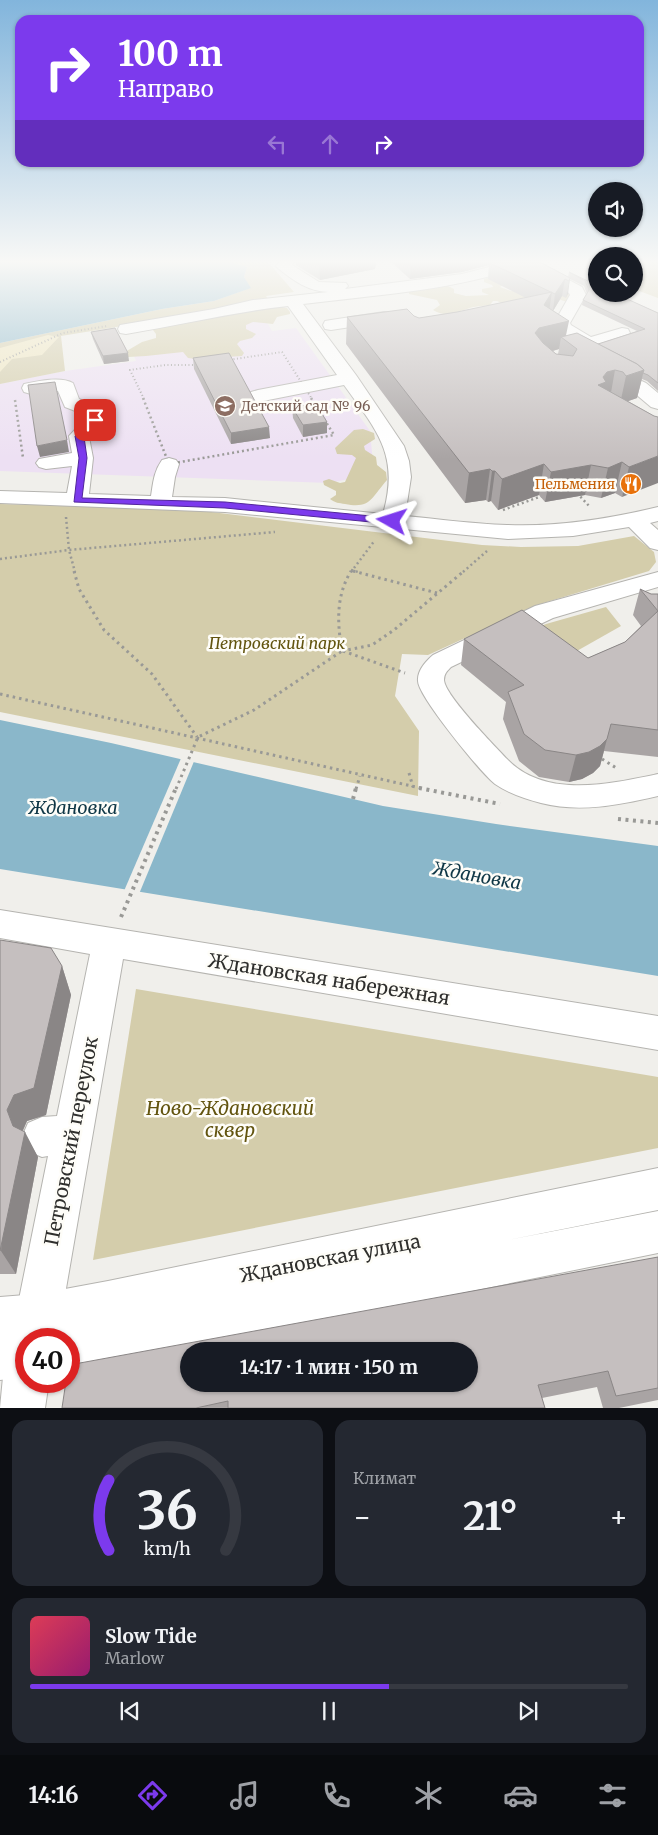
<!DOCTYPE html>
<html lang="ru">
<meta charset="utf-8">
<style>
:root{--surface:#171b24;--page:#242831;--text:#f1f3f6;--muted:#9ea1a6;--line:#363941;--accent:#7c3aed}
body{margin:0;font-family:Merriweather,serif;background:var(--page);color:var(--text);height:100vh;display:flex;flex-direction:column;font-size:19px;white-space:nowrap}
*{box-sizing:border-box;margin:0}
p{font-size:16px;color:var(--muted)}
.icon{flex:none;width:28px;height:28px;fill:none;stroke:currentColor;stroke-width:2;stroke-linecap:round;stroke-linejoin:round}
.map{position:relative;height:1408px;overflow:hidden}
.details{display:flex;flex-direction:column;gap:12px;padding:12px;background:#0d0f14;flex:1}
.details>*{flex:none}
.guide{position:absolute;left:15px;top:15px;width:629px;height:152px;border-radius:15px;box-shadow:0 1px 4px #0004;background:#7c3aed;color:#fff;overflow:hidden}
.controls{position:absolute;left:588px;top:182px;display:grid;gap:10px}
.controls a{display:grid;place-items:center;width:55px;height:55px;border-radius:50%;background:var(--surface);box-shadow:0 1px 4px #0004;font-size:25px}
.speed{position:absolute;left:15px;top:1328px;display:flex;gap:10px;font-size:25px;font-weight:700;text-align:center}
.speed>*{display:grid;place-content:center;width:65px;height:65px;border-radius:50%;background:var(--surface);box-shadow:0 1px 4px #0004;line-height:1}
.speed .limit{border:8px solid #d22;background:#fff;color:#111}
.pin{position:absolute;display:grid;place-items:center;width:42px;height:42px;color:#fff;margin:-21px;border-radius:10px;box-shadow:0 2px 8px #0006}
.me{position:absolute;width:55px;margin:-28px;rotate:276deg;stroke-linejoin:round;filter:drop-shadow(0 0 4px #0008)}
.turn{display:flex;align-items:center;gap:18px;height:105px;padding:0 20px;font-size:22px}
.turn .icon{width:65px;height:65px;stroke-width:2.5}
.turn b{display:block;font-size:35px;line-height:42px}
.lanes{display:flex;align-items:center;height:48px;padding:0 20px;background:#0003;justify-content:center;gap:25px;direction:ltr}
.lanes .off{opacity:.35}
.big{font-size:38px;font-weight:700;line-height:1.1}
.details .tile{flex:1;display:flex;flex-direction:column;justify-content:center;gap:8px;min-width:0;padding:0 18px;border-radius:15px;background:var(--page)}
.details .dial{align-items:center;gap:0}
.dial svg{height:130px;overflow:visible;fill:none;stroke:var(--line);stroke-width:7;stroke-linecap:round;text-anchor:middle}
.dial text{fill:var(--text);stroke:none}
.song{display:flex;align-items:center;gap:15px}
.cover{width:60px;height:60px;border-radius:8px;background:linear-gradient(135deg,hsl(350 70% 55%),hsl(320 70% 35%))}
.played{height:5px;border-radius:2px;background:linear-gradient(90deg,var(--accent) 60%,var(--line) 60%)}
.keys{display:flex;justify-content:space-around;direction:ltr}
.heat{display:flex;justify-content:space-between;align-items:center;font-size:28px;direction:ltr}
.details .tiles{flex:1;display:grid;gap:12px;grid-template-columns:1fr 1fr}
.tile:last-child{grid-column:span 2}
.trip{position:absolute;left:180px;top:1342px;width:298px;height:50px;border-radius:25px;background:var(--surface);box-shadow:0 1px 4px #0004;font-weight:700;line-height:50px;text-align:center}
.menu{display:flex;height:80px;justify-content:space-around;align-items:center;background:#090b0e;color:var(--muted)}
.menu .icon{width:35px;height:35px}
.menu .on{color:var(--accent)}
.menu b{font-size:22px;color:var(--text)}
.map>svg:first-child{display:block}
</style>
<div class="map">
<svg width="658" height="1408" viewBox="0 0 658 1408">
<rect width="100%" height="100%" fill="#f0efeb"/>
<path fill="#ede0f3" d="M265,319l7,12 24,-3 74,103 4,43 -45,9 -329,-12v-87l65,-13 71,-10 -5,-12z"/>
<g fill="#d4cdab">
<path d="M230,262h38l26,30 -28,4 6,9 15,3 3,4v2l-13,3 -4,7 -20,-2 -7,3v4l10,5 -4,4 -12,3 -3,3 7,9 -2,3 -46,3 -8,-1 -5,-6 -37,4 -18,1 -3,-5 17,-10 14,-4v-4l-9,-12 -86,14 4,35 -65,13v-41l162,-34 52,-8 36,-13 -6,-11 3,-10z"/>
<path d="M634,262h24v36l-24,-9z"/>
<path d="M519,266l-14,18 -5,3 11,4 12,-3h34l12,5 4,7 -6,2 -9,-3 -21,8 19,5 -3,6 -37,-9 -19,-8h-4l-3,4c-7,1 -16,1 -23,4 -14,4 -20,9 -34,1l7,-5 -3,-5 -28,-6v-3l37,-6 8,4v4l12,3 23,-1 -7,-3v-3l11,-2 -1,-2 -8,-3v-3z"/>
<path d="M363,429l11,4 1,6 -11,7 1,4 11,7 1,8 9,7 1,8c-16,18 -16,29 -42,24 -6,-1 -10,-1 -15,-5l6,-4v-4l-12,-6 -1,-4 6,-2 11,4 5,-1 11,-24 -4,-3 -15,-1 -2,-6 19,-18z"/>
<path d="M0,504l187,5 295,36 39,2 57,-1 56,-10 20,16 2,10 -7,9 -112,34 -109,50 -26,-1 -7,42 24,35 -1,65 -418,-84z"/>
<path d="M606,607l15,19 -53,30 -34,-27 12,-5z"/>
<path d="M136,989l522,88v71l-565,112z"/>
</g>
<path fill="#efe6c0" d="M48,335l11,2 -17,18 -30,4 -12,13v-24z"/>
<g fill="#8ab7ca">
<path d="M0,262h230l17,5 -3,10 7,11 -37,13 -52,8 -162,34z"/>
<path d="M0,720l111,23 272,63 113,18 162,22v130l-658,-107z"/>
</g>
<path fill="#f0efeb" d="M182,756l13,3 -56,135 -15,-3z"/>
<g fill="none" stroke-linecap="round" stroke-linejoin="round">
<g stroke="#b5b4b0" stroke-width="2">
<g id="minor">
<path d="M279,262h15l-2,3 27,17 27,1 2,3 -3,3 117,-15 47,-12h21l-2,3c-72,25 -149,30 -225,39l53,71 48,71 5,15 2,16 -6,39c34,3 68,8 102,9 51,2 101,-6 151,-18v14l-8,2 8,7v20l-8,-2 -21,-21 -56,9 -65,3 -283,-27 -225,-9v-12l67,2 5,-27 -26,3 -7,-2 -3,-4 3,-4 33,-6 -3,-17 16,-17 -2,-5 -18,-7 -7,-16 -27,3 -7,-2 -2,-4 2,-4c14,-3 37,-8 49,-1l6,16 20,8 6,13 -16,17 4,21 -4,36 62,2c2,-13 3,-25 11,-36l7,-2 7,2 3,4 -4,13 -3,20 53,1 158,16c17,-59 -6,-83 -39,-129l-86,17 -7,-2 -2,-4 2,-4 7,-2 79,-15 -49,-69c-54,6 -108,19 -162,28l-6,-1 -2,-4 2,-4 6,-1 88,-15 39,-9 75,-8c-20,-1 -34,-11 -49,-23l-3,-3z"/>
<path d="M537,263l45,24 4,8 -16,28 1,2 20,12 31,-9 6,1 2,4 -2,4 -39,12 -8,7 -6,1 -6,-1 -3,-4 10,-10 -18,-10 -4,-9 16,-28 -1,-2 -37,-22 -3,-3 3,-3z"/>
<path d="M384,312l6,1 2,4 -2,4 -59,9 -6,-1 -2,-4 2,-4 6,-1z"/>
<path d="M607,365l39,18 12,10v16l-7,-2 -19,-16 -31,-17 -3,-4 3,-4z"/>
<path d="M658,572v15l-105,31 -102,49c-4,4 -7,7 -7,13 1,16 51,66 63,79 38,40 103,25 151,15v22c-38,9 -79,17 -117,7 -16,-4 -33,-10 -46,-19 -14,-11 -77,-88 -77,-103 -1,-10 8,-20 15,-26l102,-49z"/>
<path d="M0,910l658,106v34l-535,-91 -64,370 -4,10h-29v9l-6,-3 -7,-16 35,-173 -6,1 -14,-6 -6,-14 6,-14 14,-6 15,-1 33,-162 -90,-16z"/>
<path d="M26,1354v27h23l-4,27h-45l3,-31 7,-16z"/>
</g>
</g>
<g stroke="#b5b4b0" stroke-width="2">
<path id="major" d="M658,1168v42l-150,30 150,-29v42l-407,83 -147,24 -35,8v-29h-20l1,-3 -7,3h-17v38l-26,3v-83l38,-3 70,-13z"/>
</g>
<g stroke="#999996" stroke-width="2" stroke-dasharray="1 2.5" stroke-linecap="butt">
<path d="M0,362l63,-29 44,-7"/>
<path d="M144,399l-14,-29 35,-5h29l88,-13 30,47"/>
</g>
<g stroke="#999996" stroke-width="2.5" stroke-dasharray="2 3" stroke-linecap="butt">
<path d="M143,398l26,66 165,-29 -23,-37"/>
<path d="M15,400l8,58"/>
<path d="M577,493l13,14"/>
<path d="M503,510l39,-14"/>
<path d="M66,517l3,33 6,22"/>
<path d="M0,559l69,-9 206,-18"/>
<path d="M351,570l7,2"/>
<path d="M351,572l24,-32"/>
<path d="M463,572l24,-21"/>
</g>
<g stroke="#999996" stroke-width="3" stroke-dasharray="2.5 4" stroke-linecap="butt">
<path d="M74,571l5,18 25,41 48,44 45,63"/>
<path d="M353,571l84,22"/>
<path d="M342,651l30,-6 22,-15 70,-59"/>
<path d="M343,651l62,22"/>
<path d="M0,694l425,95"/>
<path d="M602,759l16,10"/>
<path d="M409,773l4,14"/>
<path d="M176,789l22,-52 56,-27 88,-59c-5,-29 -6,-55 9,-80"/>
<path d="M356,789l4,-13"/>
</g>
<g stroke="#999996" stroke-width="4" stroke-dasharray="3 4.5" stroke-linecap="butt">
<path d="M419,788l81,16"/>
<path d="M353,799l3,-11"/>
<path d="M618,819l40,4"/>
<path d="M121,917l55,-129"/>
</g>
<use href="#minor" fill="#fff" fill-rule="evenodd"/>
<use href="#major" fill="#fff" fill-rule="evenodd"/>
</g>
<g fill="#a9a4a4" fill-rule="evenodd">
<path d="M296,262h80l-1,7 -55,11 -24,-15z"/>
<path d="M391,262h149l28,15 1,-5 89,41v78l-11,-10 -5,-2 -5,19 -9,3 26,15 -32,81 -7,-4 -14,5 -16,-3 -40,7 -6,-7 -41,15 -7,-9 -3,1 -2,-2 -21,3 -119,-159 1,-27 67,-1 5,2 38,-6 69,-14 -38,-19 1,-14 -27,7 -52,7zM570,279l14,7 3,8 -4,6 -1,5 55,26 -39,13 -32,-8 -13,-25 9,-15 4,2zM559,349l-1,5h-2l-3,-3z"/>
<path d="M91,332l38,29 -25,3 -11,-25z"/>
<path d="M193,358l77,80 -39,6 -37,-75z"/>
<path d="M292,407l35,15v11l-24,4 -10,-19z"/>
<path d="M640,589l11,5h7v163l-54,-6 -4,15 -7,7 -11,6 -13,3 -30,-5 -20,-16 -16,-42 3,-17 -45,-37 3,-26 124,19 37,-16 16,-16 -8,-11z"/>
<path d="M0,940l62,26 9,29 -25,120 -19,6 -4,10 15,26 -22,117h-16z"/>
<path d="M658,1257v143l-39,8h-16l-6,-21 -55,11 3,10h-483z"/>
</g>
<g fill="#8a8686">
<path d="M319,262h57l-1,7 -55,11z"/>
<path d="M411,262h93l-14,1 -1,2 -27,7 -52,7z"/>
<path d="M570,278l-2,16 -2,4 3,-17z"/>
<path d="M565,279l-3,17 -9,15 2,-17z"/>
<path d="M552,292l-4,26 21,3 -4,19 -4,-3 -2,12 -25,7 1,-23 9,-28z"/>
<path d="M128,353l1,8 -25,3 -1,-8z"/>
<path d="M615,370l-5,28 -12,-13 9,-13z"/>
<path d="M644,370l-7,28 -17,6 6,-28z"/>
<path d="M327,422v11l-24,4v-12z"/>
<path d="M269,427l1,11 -39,6v-11z"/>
<path d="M67,440l2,12 -29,5 -3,-11z"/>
<path d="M658,456v27l-36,14 7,-30z"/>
<path d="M622,462l-7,31 -14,5 7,-30z"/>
<path d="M544,464l-5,31 -41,15 4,-31z"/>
<path d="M591,465l-6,30 -40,7 6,-30z"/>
<path d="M490,469l-4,31 -21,3 4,-30z"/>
<path d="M492,471h3l-4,30 -3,1z"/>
<path d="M607,739l-7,27 -7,7 -11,6 -13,3 7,-27z"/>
<path d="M62,966l9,29 -25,120 -19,6 -7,15 5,-4 13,25 -22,117 -15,-23 12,-125 -6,-16z"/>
</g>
<g fill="#c5bfbf" stroke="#8a8686" fill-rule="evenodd">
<path d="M493,262h47l30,16 -1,3 -4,-2 -10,15 -65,-31z"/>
<path d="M569,272l27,13v9h20l42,19v70l-10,-8 -5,-2 1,-3 -7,-6 -39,-20 47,-15 -62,-29 6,-10 -4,-9z"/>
<path d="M552,292l-8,13 25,16 -30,7 -4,5 8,10 13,11 17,2 4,-7 -16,-12 16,-4 60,31 7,6 -18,6 -3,-4 -8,-2 -8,2 -4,5 3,5 -8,3 56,31 4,1v39l-29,11 -7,-5 -14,6 -17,-3 -40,7 -7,-8 -42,15 -7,-8h-3l-2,-2 -21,4 -122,-156 60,-8 7,7 5,2 38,-6z"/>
<path d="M115,328l13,25 -25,3 -12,-24z"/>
<path d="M229,353l40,74 -38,6 -38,-75z"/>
<path d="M55,382l12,58 -30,6 -9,-61z"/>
<path d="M316,404l11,18 -24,3 -11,-18z"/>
<path d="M640,589l11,5h7v136l-47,-6 -4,15 -7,7 -11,6 -13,3 -31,-5 -21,-16 -16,-42 16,-7 -60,-46 58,-29 66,48 37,-16 33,-31z"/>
<path d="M0,940l51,8 11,18 -28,122 -20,7 -7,15 6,16 12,6 -25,119z"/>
<path d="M658,1257v131l-42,8 -8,-25 -70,14 7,23h-317v-7l-32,7h-134l4,-27h3v-16zM189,1351h280v33h-280z"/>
</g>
<linearGradient id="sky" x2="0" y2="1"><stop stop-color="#82b5dc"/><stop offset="0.57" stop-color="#f8f8f6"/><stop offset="1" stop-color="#f8f8f6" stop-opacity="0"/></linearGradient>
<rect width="658" height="459" fill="url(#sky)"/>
<path fill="#7c3aed" stroke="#51269a" d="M92,418l7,2 -15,17 3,21 -5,40 143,4 167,16 4,3 -4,3 -167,-16 -151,-6 5,-44 -4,-22z"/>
<defs>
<g id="school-disc" transform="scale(1.125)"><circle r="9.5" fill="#8d6e63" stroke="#fefdf8"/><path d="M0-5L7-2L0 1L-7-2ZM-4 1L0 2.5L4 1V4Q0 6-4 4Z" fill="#fff"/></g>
<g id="restaurant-disc" transform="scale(1.125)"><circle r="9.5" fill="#e8710a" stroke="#fefdf8"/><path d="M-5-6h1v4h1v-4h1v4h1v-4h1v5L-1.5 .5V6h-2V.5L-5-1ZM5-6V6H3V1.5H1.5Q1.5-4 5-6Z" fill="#fff"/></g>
</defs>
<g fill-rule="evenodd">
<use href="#school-disc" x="225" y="406"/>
<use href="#restaurant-disc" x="631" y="484"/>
</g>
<g text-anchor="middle" stroke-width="5" stroke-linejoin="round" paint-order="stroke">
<g font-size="14" fill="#785e54" stroke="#fefdf8" text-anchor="start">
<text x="241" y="411">Детский сад № 96</text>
</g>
<g font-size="14" fill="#c56008" stroke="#fefdf8" text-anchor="end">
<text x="615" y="489">Пельмения</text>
</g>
<g font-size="16" font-style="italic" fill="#62540f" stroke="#fefdf8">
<text x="277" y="649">Петровский парк</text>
</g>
<g font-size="18" font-style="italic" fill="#0f3746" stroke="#fefdf8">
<text x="73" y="814">Ждановка</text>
<text transform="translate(477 876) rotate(10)" y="6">Ждановка</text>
</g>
<g font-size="19" fill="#2f2f2d" stroke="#fefdf8">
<text transform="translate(329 979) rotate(9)" y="7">Ждановская набережная</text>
<text transform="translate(71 1141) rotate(-79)" y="7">Петровский переулок</text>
<text transform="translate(330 1258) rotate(-11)" y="7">Ждановская улица</text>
</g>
<g font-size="19" font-style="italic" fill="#62540f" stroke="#fefdf8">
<text x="230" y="1115">Ново-Ждановский<tspan x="230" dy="22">сквер</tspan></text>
</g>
</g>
</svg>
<div class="controls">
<a><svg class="icon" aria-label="sound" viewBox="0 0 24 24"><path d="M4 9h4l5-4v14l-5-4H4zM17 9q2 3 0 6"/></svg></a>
<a><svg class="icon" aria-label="search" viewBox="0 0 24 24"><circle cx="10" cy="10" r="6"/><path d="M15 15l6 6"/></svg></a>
</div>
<div class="speed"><div class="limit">40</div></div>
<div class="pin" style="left:95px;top:420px;background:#d93025"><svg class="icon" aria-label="arrive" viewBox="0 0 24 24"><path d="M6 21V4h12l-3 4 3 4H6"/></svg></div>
<svg class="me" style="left:392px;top:521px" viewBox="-20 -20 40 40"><path d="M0-17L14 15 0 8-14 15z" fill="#7c3aed" stroke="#fff" stroke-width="4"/></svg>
<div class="trip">14:17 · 1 мин · 150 m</div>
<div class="guide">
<div class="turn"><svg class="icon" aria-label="right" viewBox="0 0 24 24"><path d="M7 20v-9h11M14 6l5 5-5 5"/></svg><div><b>100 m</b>Направо</div></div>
<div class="lanes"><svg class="icon off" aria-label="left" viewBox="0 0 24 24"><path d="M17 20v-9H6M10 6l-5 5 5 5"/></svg><svg class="icon off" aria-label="ahead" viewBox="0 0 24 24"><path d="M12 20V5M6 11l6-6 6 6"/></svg><svg class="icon" aria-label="right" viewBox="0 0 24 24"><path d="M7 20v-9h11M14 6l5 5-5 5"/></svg></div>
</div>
</div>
<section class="details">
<div class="tiles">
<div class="tile dial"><svg viewBox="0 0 100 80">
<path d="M14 69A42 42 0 1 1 86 69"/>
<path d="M14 69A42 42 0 0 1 14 26" stroke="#7c3aed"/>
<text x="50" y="56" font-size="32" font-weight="700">36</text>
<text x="50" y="72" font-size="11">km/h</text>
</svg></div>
<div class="tile"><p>Климат</p>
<div class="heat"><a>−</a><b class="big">21°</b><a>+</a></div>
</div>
<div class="tile">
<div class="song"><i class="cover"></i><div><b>Slow Tide</b><p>Marlow</p></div></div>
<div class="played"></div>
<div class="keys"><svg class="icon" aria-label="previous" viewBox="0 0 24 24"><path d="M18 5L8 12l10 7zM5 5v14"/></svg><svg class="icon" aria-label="pause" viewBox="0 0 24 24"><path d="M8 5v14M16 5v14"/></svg><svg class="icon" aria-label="next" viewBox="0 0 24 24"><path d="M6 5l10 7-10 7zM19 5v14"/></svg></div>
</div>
</div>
</section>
<nav class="menu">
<b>14:16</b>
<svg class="icon on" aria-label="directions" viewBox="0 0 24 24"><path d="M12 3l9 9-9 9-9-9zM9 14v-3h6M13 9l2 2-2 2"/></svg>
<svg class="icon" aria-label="music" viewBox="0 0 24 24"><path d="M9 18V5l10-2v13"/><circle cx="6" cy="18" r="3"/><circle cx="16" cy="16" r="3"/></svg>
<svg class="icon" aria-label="phone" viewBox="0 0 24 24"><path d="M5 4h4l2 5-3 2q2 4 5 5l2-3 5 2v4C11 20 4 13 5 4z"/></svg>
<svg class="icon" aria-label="climate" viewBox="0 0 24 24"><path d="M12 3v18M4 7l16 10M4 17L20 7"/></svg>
<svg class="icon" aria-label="car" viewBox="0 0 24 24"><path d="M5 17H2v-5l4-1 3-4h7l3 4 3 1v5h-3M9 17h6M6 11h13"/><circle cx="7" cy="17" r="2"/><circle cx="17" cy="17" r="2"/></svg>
<svg class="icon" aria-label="filters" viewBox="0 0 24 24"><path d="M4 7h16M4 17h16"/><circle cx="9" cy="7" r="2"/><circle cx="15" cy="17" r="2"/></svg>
</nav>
